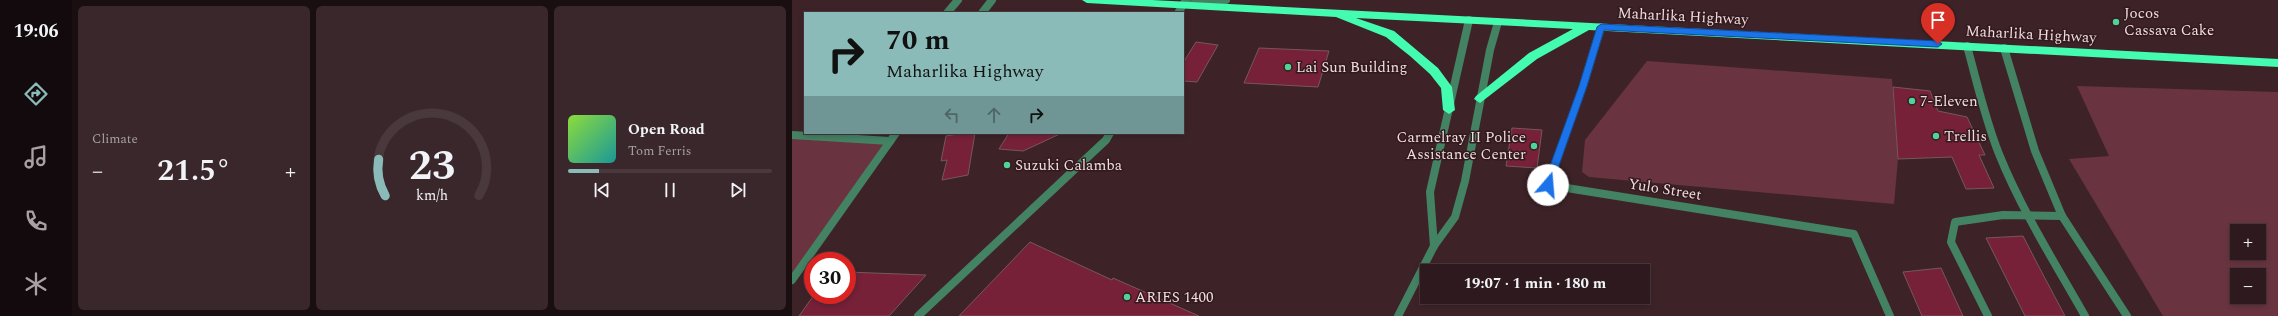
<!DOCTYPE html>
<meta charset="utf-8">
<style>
:root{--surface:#2e1a1e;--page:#3a272b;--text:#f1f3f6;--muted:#a7a1a4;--line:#49383c;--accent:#8bbbb9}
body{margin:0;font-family:Spectral,serif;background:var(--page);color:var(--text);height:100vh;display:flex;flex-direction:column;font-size:15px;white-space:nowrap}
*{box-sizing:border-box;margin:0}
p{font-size:13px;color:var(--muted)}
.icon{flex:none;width:22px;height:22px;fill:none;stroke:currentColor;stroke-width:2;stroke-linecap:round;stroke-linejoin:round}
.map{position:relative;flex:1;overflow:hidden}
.drawer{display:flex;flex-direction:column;gap:6px;padding:6px;background:#190e10;width:720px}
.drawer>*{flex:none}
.top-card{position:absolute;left:12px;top:12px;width:380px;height:122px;border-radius:0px;box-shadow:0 2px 6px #0003,0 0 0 1px var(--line);background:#8bbbb9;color:#111;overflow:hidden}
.tools{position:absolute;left:1438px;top:224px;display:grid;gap:8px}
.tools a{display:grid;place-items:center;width:36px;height:36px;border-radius:0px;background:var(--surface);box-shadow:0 2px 6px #0003,0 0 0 1px var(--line);font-size:20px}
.speed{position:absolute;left:12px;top:252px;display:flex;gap:8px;font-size:20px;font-weight:700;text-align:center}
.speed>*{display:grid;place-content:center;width:52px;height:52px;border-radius:50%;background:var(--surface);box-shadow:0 2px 6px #0003,0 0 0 1px var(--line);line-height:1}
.speed .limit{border:6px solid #d22;background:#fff;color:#111}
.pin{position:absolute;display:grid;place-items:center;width:34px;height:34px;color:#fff;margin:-41px -17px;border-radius:50% 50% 50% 0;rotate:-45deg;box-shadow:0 0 4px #0007}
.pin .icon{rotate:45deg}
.me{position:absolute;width:44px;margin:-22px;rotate:18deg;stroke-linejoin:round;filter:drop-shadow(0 0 3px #0008)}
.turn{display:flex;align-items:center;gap:14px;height:84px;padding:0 16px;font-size:18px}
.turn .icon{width:52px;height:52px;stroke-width:2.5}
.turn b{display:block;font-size:28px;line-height:34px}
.lanes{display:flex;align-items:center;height:38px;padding:0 16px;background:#0003;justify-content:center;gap:20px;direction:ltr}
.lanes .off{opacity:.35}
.big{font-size:30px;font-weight:700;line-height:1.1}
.drawer .card{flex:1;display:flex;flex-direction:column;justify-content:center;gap:6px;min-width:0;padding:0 14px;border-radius:6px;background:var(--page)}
.drawer .dial{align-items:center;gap:0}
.dial svg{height:104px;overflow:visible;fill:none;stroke:var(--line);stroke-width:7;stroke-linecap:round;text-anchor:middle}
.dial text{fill:var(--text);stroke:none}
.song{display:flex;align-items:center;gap:12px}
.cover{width:48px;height:48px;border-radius:6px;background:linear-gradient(135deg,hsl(90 70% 55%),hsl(180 70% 35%))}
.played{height:4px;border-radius:2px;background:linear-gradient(90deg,var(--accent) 15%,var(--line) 15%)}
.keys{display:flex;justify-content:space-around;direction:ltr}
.heat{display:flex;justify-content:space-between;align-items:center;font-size:22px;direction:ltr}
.drawer .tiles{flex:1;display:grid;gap:6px;grid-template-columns:repeat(3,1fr)}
.trip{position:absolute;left:628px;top:264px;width:230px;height:40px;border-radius:0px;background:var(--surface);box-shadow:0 2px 6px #0003,0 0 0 1px var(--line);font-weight:700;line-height:40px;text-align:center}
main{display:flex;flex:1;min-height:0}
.dock{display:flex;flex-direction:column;width:72px;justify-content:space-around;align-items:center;background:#120a0c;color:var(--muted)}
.dock .icon{width:28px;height:28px}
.dock .active{color:var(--accent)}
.dock b{font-size:18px;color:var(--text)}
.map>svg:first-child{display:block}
</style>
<main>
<nav class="dock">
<b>19:06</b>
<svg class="icon active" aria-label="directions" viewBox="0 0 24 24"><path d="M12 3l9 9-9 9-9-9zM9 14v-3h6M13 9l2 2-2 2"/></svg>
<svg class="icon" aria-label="music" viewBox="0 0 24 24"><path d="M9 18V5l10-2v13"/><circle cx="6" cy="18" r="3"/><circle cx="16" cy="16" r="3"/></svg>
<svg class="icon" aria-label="phone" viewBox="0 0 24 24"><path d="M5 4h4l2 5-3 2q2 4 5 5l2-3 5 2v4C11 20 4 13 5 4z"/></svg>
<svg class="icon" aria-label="climate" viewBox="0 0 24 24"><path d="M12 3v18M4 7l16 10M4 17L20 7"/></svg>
</nav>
<section class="drawer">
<div class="tiles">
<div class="card"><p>Climate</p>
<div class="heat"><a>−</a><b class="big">21.5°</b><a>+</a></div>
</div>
<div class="card dial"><svg viewBox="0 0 100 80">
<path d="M14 69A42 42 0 1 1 86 69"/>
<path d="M14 69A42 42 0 0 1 9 41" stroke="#8bbbb9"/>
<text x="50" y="56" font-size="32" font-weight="700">23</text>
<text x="50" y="72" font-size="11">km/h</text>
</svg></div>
<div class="card">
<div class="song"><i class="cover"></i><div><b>Open Road</b><p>Tom Ferris</p></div></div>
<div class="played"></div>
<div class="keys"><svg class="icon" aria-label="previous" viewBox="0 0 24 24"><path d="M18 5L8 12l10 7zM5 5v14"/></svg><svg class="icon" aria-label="pause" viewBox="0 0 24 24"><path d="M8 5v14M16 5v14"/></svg><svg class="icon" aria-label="next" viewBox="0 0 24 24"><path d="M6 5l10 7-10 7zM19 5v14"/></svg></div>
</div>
</div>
</section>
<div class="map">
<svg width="1486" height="316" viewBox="0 0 1486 316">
<rect width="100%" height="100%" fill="#3d2328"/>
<g fill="#69343f" fill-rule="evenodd">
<path d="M855,61l245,18 6,80 -4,45 -305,-27 -7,-5 3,-32z"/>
<path d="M1285,86l201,6v224h-115l-94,-157 40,-3zM1445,231h22v22h-22zM1445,275h22v22h-22z"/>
<path d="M0,137l92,6 -92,136z"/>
</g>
<g fill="#772139" stroke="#75575c">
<path d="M404,42l22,3 -21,37 -14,-1v-18z"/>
<path d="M467,48l70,3 -11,36 -74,-4z"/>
<path d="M1101,87l37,4 8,20 29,6 18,38h-6l15,33 -28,1 -14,-32 -54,2z"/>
<path d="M720,128l30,2 -5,38 -31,-2z"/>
<path d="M172,133h11l-7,42 -26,5 5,-20 -6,1 5,-25z"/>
<path d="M217,133h53l-39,18 -24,-2z"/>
<path d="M1231,236l16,31 26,49h-40l-39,-78z"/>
<path d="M238,242l82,38 1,-2 86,38h-240z"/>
<path d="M1149,268l22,48h-41l-19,-44z"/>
<path d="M55,272l79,3 -37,41h-90l15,-21h33z"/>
</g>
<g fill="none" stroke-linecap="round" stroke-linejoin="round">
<path stroke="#448264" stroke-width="8" d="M155,13l11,-13"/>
<g stroke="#448264" stroke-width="8">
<path d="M400,4l34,-4"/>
<path d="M190,13l10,-13"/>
<path d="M386,13l8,-13"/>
<path d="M809,27l-18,59 -35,99 306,49 36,82"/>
<path d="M1175,46c10,36 18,73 32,108 23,57 56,109 86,162"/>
<path d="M1212,48l31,103 27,65 65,100"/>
<path d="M0,135l98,6"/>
<path d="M642,246l-4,-54 39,-172"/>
<path d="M0,280l104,-147"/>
<path d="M126,316l188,-176 4,-7"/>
<path d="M606,316l36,-70 21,-29 10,-36 25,-131 8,-28"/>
<path d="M1196,316l-37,-74 4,-20 48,-7 59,1"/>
</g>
<path fill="#44fcaf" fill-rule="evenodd" d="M290,0h70l1126,59v8l-689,-37 -52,29 -57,44 -6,-4 2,-3 53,-43 44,-24 -217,-11 38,13 44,37 14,19 3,23 -6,4 -6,-4 -2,-22 -11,-14 -20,-18 -24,-19 -50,-20 -249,-14z"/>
</g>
<path fill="#1a73e8" stroke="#114b97" d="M809,24l337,17 4,3 -4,3 -334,-17 -17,56 -35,99 -4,4 -5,-4 36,-99 18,-59z"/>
<g fill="#50d398" stroke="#32191e" stroke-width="1.5">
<circle cx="1324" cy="22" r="4"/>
<circle cx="496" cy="67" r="4"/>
<circle cx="1120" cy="101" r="4"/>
<circle cx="1144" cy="136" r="4"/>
<circle cx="742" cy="146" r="4"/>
<circle cx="215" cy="165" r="4"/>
<circle cx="335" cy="297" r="4"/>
</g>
<g text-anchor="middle" stroke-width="3" stroke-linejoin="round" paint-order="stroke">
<g font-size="15" fill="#efdddf" stroke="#32191e" text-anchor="start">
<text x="1332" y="18">Jocos<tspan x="1332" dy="17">Cassava Cake</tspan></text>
<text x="504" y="72">Lai Sun Building</text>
<text x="1128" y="106">7-Eleven</text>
<text x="1152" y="141">Trellis</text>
<text x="734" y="142" text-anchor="end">Carmelray II Police<tspan x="734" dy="17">Assistance Center</tspan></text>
<text x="223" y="170">Suzuki Calamba</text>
<text x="343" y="302">ARIES 1400</text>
</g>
<g font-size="15" fill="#efdddf" stroke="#32191e">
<text transform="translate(891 16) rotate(3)" y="5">Maharlika Highway</text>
<text transform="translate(1239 34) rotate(3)" y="5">Maharlika Highway</text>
<text transform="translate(873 189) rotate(9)" y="5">Yulo Street</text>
</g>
</g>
</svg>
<div class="tools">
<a>+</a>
<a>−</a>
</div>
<div class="speed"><div class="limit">30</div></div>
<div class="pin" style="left:1146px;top:44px;background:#d93025"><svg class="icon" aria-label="arrive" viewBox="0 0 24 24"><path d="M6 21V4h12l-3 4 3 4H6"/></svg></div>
<svg class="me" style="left:756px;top:185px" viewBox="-20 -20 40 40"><circle r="19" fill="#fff"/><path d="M0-13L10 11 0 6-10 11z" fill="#1a73e8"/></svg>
<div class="trip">19:07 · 1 min · 180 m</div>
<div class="top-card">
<div class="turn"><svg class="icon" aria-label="right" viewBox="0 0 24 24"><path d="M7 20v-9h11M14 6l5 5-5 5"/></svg><div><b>70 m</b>Maharlika Highway</div></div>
<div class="lanes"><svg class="icon off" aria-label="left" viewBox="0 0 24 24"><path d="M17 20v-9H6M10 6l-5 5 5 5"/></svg><svg class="icon off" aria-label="ahead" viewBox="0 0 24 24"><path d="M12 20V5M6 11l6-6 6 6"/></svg><svg class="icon" aria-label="right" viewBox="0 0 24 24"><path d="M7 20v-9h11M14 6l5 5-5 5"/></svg></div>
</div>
</div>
</main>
